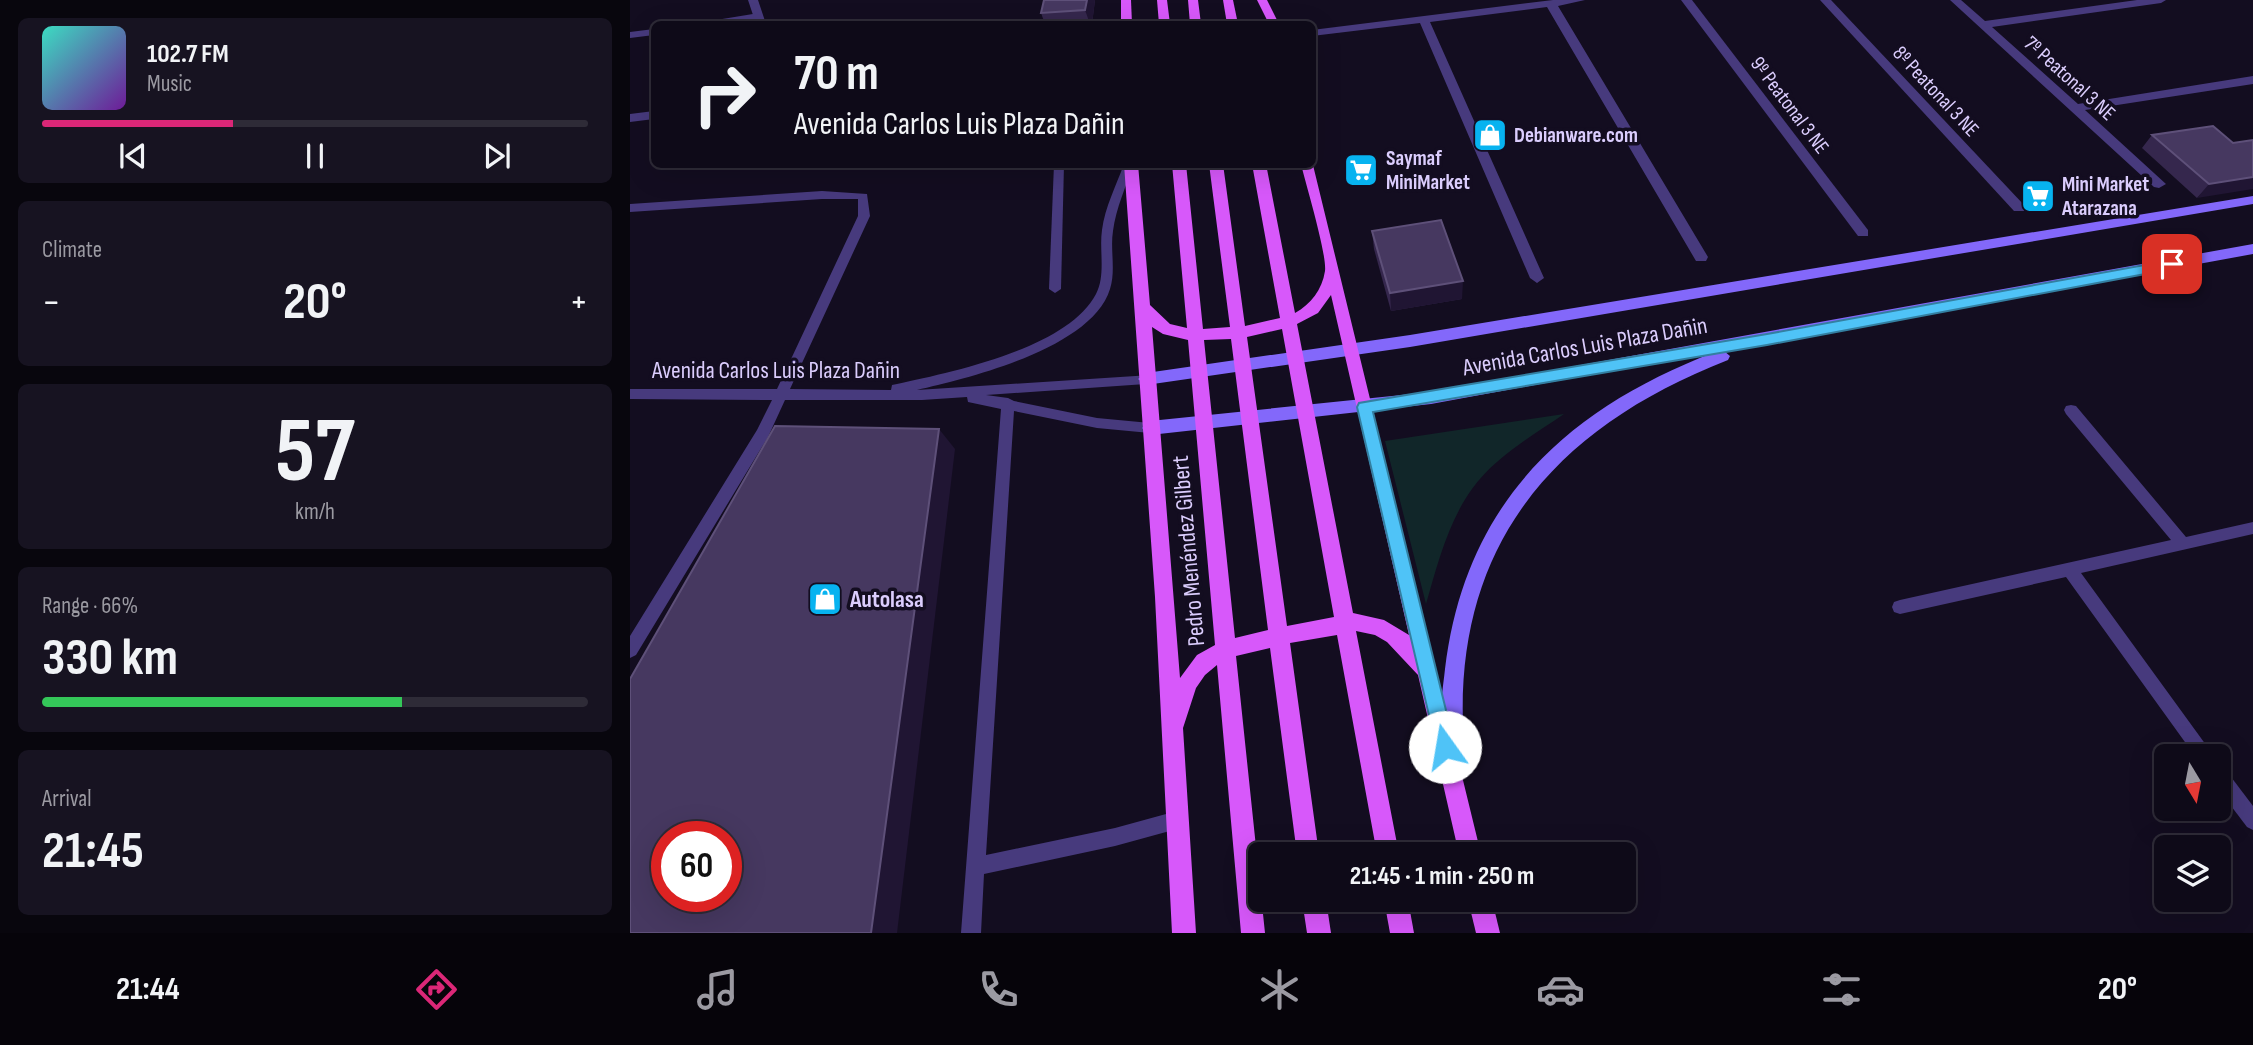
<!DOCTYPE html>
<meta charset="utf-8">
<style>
:root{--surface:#0e0a18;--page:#171321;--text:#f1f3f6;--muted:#9b9aa2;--line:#2e2b37;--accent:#db2777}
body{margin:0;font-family:"Sofia Sans Condensed",sans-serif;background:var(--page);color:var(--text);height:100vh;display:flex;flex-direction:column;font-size:26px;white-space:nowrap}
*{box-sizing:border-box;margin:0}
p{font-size:23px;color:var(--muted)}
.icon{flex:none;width:38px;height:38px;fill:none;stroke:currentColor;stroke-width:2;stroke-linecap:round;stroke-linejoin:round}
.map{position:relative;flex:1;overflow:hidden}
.panel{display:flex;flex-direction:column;gap:18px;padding:18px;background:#08060d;width:630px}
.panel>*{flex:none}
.top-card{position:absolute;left:21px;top:21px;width:665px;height:147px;border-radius:10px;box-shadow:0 7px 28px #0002,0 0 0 2px var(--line);background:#0e0a18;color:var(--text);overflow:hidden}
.needle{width:46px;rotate:170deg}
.controls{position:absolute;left:1524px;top:744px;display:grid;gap:14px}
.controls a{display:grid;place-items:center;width:77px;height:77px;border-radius:10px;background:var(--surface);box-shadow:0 7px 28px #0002,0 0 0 2px var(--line);font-size:35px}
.speed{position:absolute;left:21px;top:821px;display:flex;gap:14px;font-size:35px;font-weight:700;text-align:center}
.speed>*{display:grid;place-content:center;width:91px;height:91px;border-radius:50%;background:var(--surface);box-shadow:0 7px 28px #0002,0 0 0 2px var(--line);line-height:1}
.speed .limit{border:10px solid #d22;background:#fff;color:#111}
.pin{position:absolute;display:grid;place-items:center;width:60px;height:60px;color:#fff;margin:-30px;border-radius:14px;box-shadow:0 4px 10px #0006}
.me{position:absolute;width:77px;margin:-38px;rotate:347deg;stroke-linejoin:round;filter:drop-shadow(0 0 5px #0008)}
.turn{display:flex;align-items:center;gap:24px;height:147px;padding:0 28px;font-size:32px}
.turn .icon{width:91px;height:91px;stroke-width:2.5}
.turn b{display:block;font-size:49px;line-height:60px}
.big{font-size:52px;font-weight:700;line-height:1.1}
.panel .widget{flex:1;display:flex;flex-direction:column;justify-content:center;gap:10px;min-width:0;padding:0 24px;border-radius:10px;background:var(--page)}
.panel .dial{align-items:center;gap:0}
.dial b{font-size:91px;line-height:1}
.song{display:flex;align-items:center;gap:21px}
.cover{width:84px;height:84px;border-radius:10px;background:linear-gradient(135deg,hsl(170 70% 55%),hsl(280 70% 35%))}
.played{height:7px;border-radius:4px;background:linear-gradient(90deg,var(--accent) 35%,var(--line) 35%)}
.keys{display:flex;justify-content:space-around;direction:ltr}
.heat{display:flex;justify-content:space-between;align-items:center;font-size:38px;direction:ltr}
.charge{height:10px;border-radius:5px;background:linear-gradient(90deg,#34c759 66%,var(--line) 0)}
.trip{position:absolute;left:618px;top:842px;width:388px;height:70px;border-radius:10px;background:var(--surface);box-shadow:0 7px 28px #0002,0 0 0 2px var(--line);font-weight:700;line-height:70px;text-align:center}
.tab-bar{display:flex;height:112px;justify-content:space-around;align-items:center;background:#06040a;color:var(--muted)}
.tab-bar .icon{width:49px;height:49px}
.tab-bar .active{color:var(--accent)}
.tab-bar b{font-size:32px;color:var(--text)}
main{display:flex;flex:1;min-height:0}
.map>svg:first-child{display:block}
</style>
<main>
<section class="panel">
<div class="widget">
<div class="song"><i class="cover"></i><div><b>102.7 FM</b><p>Music</p></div></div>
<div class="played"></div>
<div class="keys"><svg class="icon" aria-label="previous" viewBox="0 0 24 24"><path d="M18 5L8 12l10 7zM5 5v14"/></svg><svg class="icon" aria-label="pause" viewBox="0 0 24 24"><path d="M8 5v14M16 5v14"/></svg><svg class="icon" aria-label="next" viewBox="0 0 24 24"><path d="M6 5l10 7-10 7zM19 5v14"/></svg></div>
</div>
<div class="widget"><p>Climate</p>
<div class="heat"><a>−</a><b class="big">20°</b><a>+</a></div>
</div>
<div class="widget dial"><b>57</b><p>km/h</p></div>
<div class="widget"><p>Range · 66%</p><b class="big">330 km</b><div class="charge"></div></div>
<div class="widget"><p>Arrival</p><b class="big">21:45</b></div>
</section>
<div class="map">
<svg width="1623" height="933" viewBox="0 0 1623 933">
<rect width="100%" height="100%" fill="#130d20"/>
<path fill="#112629" d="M934,414c-32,22 -69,43 -92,75 -24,33 -35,77 -46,115l-41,-163z"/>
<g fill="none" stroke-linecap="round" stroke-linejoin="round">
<g fill="#473a7d" fill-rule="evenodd">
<path d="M129,13l4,3 -1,2 -38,6h-19l5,-3z"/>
<path d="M24,29v6l-24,3v-6z"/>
<path d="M424,164h10l-3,125 -6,4 -6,-4z"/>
<path d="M494,164h10c-8,22 -18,44 -21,67 -3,19 3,39 -3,58 -18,59 -140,89 -193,101l234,-15 2,4 -7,5 -160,11 22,3 6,3 83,17 53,5 7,5 -7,5 -53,-5 -83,-17 -28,444 129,-27 62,-17 6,3 3,6 -3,6 -6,3 -62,17 -131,28 -3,59h-20l40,-524 -33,-7 -1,-5 -45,3h-137l-17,37 -132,218 -6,3v-22l127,-206 15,-30 -142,-1v-10h147l81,-173v-17h-36l-192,13v-8l192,-13 45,3 3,22 -80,173 101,1 1,-5 5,-1c56,-12 171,-36 199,-90 10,-19 3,-44 6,-64 3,-23 14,-44 22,-66z"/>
<path d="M1441,405l5,1 110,131 67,-15v12l-172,39 133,183h-19l-129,-179 -166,37 -6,-2 -2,-5 2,-5 6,-2 271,-60 -105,-126 -2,-4 2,-4z"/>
<path d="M1589,766l6,3 28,37v24l-6,-3 -28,-37z"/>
</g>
<g fill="#473a7d" fill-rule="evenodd">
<path d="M118,0h10l8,24h-10z"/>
<path d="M923,0h32l-27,6 150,251 -2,4h-10l-149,-254 -117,15 114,256 -7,5 -7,-5 -110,-255 -108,13v-6z"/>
<path d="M1051,0h11l176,230v6h-10z"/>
<path d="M1190,0h11l193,205v6h-10z"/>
<path d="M1320,0h11l24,21 152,-21h29l-5,3 -169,24 86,77 175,-28v8l-168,26 81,74 -7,4 -5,-1z"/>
<path d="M24,111v8l-24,3v-8z"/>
</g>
<g fill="#8368fa" fill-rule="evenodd">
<path d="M1623,196v8l-843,143 -264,38 -8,-6 8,-6 264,-38z"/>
<path d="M1623,244v10l-529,97 6,5 -2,4c-182,71 -282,195 -263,396l-3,8 -8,3 -8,-3c-11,-28 -4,-67 -1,-95 20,-165 119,-259 270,-317l-284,52 -281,31 -8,-7 8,-7 281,-29z"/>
</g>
<g fill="#d758fa" fill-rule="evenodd">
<path d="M491,0h10l1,24h-11z"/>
<path d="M527,0h10l3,24h-11z"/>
<path d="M558,0h10l3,24h-11z"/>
<path d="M593,0h10l5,24h-11z"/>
<path d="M627,0h10l12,24h-10z"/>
<path d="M682,161l169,693h-22l-41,-179 -31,-33 -12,-7 -19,-4 43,223h-22l-40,-219 -47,8 29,211h-22l-27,-206 -34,8 29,277h-24l-24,-268 -12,10 -9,13 -13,40 13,205h-24l-17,-336 -31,-433h14l12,141 20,19 17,4 -15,-164h14l17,165 27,-2 -21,-163h14l22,162 35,-8 -28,-154h14l29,149c16,-9 27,-23 30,-42 2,-17 -19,-86 -24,-107h11zM701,295l78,340 -25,-15 -31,-7 -56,-289 21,-11zM522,327l11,7 25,6 27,305 -18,10 -17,23zM652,329l52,288 -47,9 -40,-289zM601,339l37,291 -33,8 -31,-298z"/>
<path d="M672,900h24l5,33h-24z"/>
<path d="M754,900h24l6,33h-24z"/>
<path d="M838,900h24l8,33h-24z"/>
</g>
</g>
<g fill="#35274d">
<path d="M414,0h51l-3,24h-47l-4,-11z"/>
<path d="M1522,135l81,8 20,-3 -56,58 -55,-50z"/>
<path d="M742,231l90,68 -71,12 -17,-62z"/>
</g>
<g fill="#201533">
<path d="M457,0h8l-3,24h-2l-5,-14z"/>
<path d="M1623,177v12l-56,9 12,-14z"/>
<path d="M833,281l-1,18 -71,12 -1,-18z"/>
<path d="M309,429l16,20 -58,484h-26z"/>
</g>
<g fill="#463860" stroke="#5e5079" stroke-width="2" fill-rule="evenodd">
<path d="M414,0h43l-2,10 -44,3z"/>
<path d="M1583,126l20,17 20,-3v37l-44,7 -57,-49z"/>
<path d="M811,220l22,61 -73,12 -18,-62z"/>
<path d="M145,426l164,3 -68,504h-241v-254zM37,836h59v60h-59z"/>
</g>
<path fill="#4fc3f7" stroke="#337fa1" stroke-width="2" d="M1542,260l7,4 -2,4 -410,77 -394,67 82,335 -3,7 -7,3 -7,-3 -81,-347 2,-4 408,-69z"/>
<defs>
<g id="shop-square" transform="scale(1.75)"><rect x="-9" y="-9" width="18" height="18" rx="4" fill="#07b3f0" stroke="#130d20"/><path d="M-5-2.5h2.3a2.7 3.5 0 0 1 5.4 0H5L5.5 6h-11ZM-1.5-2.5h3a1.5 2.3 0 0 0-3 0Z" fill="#fff"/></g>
<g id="supermarket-square" transform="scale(1.75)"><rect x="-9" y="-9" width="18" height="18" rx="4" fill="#07b3f0" stroke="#130d20"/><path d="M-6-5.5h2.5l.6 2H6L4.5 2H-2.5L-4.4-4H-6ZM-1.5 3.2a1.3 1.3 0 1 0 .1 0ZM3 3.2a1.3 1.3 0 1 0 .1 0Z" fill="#fff"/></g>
</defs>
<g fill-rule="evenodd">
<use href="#shop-square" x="860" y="135"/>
<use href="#supermarket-square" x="731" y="170"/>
<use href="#supermarket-square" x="1408" y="196"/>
<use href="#shop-square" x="195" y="599"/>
</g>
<g text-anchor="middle" stroke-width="7" stroke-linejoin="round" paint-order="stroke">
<g font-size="21" fill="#dbcdfd" stroke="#130d20">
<text transform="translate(1440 78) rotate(42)" y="7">7º Peatonal 3 NE</text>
<text transform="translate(1306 91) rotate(47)" y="7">8º Peatonal 3 NE</text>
<text transform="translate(1160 105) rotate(53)" y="7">9º Peatonal 3 NE</text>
</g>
<g font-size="21" font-weight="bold" fill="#dbcdfd" stroke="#130d20" text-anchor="start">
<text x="884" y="142">Debianware.com</text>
<text x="756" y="165">Saymaf<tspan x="756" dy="24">MiniMarket</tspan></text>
<text x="1432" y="191">Mini Market<tspan x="1432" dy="24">Atarazana</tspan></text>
</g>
<g font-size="24" fill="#dbcdfd" stroke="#130d20">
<text transform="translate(955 346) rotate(-10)" y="8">Avenida Carlos Luis Plaza Dañin</text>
<text x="146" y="378">Avenida Carlos Luis Plaza Dañin</text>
<text transform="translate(558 551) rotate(-95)" y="8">Pedro Menéndez Gilbert</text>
</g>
<g font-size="24" font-weight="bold" fill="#dbcdfd" stroke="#130d20" text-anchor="start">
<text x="220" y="607">Autolasa</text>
</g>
</g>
</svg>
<div class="controls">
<a><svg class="needle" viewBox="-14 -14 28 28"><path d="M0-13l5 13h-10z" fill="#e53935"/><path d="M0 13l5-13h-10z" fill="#9b9aa2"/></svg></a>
<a><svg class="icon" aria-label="layers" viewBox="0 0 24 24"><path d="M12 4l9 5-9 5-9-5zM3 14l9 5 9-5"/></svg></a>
</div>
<div class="speed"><div class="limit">60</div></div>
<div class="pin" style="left:1542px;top:264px;background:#d93025"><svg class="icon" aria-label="arrive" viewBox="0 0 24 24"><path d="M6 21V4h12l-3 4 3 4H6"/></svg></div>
<svg class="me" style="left:815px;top:747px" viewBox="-20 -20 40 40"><circle r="19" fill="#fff"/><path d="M0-13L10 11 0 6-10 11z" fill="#4fc3f7"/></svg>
<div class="trip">21:45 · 1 min · 250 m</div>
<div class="top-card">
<div class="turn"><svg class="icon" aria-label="right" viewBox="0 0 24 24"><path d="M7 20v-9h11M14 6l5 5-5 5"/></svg><div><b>70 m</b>Avenida Carlos Luis Plaza Dañin</div></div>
</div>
</div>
</main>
<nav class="tab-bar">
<b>21:44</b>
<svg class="icon active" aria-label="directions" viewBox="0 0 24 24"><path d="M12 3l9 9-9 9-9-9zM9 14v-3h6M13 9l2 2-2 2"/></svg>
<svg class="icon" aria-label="music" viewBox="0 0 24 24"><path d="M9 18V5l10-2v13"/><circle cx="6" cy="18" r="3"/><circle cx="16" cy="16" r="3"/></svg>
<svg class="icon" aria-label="phone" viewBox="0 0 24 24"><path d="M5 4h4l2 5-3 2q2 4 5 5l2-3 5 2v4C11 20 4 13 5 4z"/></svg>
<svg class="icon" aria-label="climate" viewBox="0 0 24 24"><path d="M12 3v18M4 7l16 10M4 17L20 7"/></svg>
<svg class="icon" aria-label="car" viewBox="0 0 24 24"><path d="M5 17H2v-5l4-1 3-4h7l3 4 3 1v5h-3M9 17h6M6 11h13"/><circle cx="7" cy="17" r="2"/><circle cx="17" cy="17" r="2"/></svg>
<svg class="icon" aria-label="filters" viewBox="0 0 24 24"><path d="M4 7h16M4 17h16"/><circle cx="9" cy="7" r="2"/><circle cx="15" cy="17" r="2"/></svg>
<b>20°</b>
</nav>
